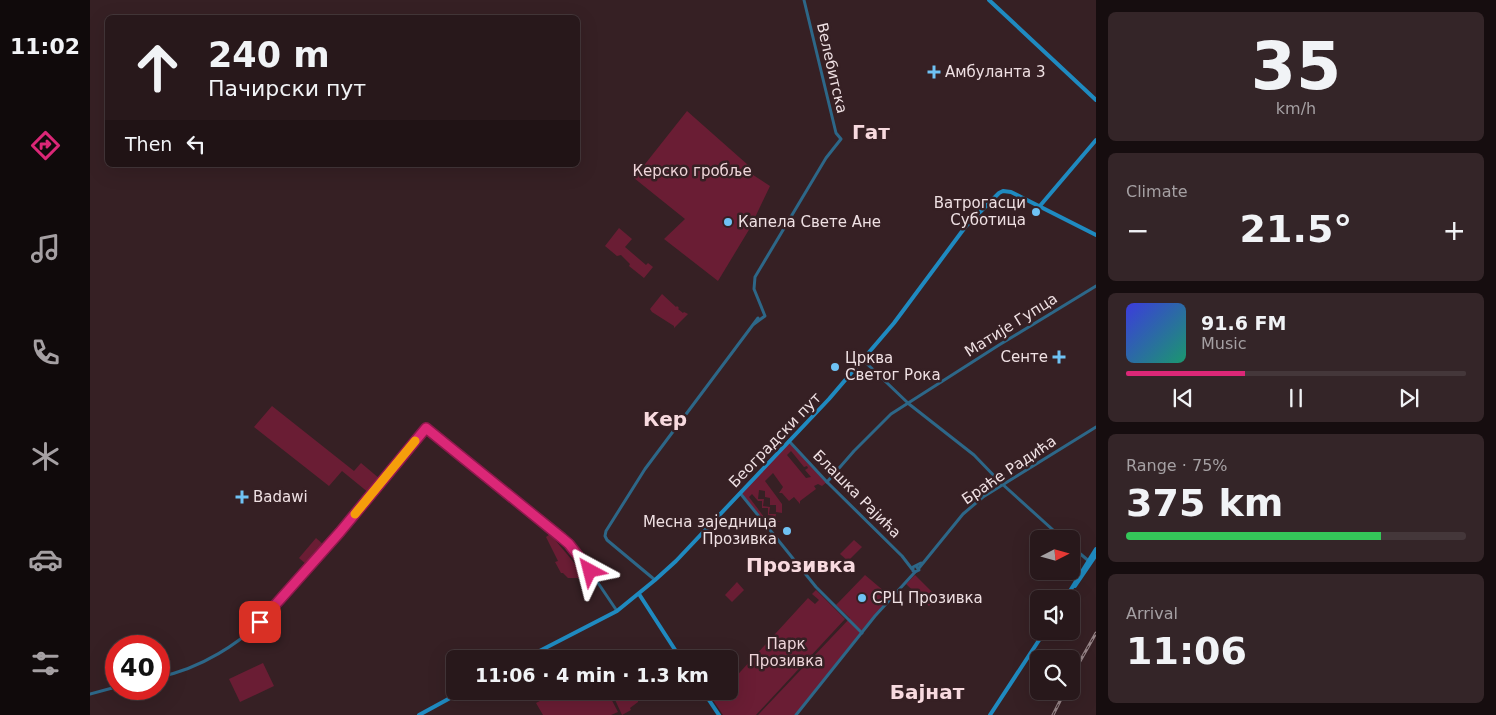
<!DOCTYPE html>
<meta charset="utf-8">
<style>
:root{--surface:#28181b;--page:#342528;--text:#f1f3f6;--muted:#a5a0a3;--line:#44373a;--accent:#db2777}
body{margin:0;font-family:"DejaVu Sans",sans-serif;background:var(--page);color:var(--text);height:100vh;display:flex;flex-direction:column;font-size:19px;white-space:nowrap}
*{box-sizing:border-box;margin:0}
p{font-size:16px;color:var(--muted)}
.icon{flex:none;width:28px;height:28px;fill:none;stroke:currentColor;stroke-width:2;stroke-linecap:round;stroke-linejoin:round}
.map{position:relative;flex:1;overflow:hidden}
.side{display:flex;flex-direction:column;gap:12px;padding:12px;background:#160d0f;width:400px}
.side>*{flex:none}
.top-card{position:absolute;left:15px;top:15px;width:475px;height:152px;border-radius:8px;box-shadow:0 5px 20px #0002,0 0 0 1px var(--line);background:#28181b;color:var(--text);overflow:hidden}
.needle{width:32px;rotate:84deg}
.controls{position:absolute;left:940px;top:530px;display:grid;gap:10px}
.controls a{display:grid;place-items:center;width:50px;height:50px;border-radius:8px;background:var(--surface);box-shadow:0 5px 20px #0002,0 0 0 1px var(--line);font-size:25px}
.speed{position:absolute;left:15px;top:635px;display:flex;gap:10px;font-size:25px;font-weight:700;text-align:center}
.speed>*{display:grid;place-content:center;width:65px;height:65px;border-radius:50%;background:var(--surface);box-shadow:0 5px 20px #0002,0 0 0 1px var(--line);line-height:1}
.speed .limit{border:8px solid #d22;background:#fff;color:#111}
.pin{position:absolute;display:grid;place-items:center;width:42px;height:42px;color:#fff;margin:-21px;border-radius:10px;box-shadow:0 2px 8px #0006}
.me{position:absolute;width:55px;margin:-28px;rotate:322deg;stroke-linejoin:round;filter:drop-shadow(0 0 4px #0008)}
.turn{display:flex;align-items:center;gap:18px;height:105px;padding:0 20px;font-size:22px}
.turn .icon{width:65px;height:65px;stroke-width:2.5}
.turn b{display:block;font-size:35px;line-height:42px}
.then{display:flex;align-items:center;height:48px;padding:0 20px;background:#0003;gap:10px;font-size:19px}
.big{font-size:38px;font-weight:700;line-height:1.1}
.side .card{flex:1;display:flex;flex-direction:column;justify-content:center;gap:8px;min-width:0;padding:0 18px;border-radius:8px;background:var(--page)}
.side .dial{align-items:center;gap:0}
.dial b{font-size:65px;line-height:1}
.song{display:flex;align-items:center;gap:15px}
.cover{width:60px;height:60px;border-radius:8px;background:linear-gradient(135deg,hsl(240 70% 55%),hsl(160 70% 35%))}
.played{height:5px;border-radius:2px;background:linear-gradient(90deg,var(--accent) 35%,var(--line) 35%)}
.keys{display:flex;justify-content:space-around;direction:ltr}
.heat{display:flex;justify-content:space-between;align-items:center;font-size:28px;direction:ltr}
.charge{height:8px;border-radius:4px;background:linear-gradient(90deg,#34c759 75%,var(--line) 0)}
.trip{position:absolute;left:356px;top:650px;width:292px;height:50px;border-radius:8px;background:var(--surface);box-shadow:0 5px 20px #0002,0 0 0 1px var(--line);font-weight:700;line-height:50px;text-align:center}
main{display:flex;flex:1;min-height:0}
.dock{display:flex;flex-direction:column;width:90px;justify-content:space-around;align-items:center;background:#100a0b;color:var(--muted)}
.dock .icon{width:35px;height:35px}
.dock .current{color:var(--accent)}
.dock b{font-size:22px;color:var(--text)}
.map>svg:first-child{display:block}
</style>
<main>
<nav class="dock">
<b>11:02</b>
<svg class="icon current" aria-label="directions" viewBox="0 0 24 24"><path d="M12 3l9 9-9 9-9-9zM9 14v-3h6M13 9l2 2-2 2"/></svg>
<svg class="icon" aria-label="music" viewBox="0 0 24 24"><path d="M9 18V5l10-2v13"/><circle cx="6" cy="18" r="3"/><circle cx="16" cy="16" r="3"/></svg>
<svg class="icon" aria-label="phone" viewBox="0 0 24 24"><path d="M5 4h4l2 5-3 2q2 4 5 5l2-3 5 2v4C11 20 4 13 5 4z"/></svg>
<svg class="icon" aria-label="climate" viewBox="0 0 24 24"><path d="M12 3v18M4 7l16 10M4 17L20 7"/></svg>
<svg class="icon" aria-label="car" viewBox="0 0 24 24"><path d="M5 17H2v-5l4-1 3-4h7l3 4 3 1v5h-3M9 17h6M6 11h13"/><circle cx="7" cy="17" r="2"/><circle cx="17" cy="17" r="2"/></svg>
<svg class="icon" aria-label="filters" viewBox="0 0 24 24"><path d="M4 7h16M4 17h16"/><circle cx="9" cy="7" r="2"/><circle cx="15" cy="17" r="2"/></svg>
</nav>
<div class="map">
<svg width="1006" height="715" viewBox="0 0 1006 715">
<rect width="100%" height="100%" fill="#362024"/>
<g fill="#6a1d34" fill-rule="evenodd">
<path d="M597,111l61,54 -10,12 2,2 7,-6h3l20,13 -20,42 -32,53 -54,-42 21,-20 -51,-41z"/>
<path d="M529,228l13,11 -7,8 21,18 2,-2 5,4 -9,11 -15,-12 1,-2 -9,-9 -4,1 -12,-10z"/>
<path d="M572,294l14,13 1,-1 2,2 -1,1 5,4 1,-1 4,2 -14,14v-2l-22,-14 -2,-3z"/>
<path d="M182,406l82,65 7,-8 19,16 -11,14 -27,-22 -13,15 -75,-59z"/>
<path d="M699,441l38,41 -5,4 -4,-2 -4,2 2,3 -16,12v3l-6,-7 -5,4 -7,-8h-3l4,-6 -10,-14 -8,8 17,23v9l-6,-1v-7h-6v-7l-5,-1v-6l-6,-1 -1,9h6l-1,7 7,1 -1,7h7l-1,7 7,1h-8v-6l-6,-1v-7h-6v-7h-4l-6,-7 -3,3 15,20 -2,3 -22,-27zM701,451l13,16 3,-1 1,2 -3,2 6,7 -5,1 -19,-23z"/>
<path d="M460,534l37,44h-19l-5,-5h-2l-6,-11 3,-1 -12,-24z"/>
<path d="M226,538l8,7 -17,20 -8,-7z"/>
<path d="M764,540l8,7 -14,14 -8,-7z"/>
<path d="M775,575l26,22 -28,32 -68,86h-37l92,-97 -14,-13z"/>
<path d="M825,575l23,23 -9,8 -23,-22z"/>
<path d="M647,582l7,8 -12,12 -7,-7z"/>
<path d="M726,590l29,29 -89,96h-33l-12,-18 4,-6 5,2 2,-2h8v-8l78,-85 7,6 4,-4 -7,-6z"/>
<path d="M520,649l7,10h-41l11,-4 7,-5 4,5z"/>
<path d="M173,663l11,23 -34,16 -11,-23z"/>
<path d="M463,691h54l11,21 -7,3h-68l-7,-12 17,-9z"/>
<path d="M521,691h28l-1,11 -8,6 1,2 -9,5z"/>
</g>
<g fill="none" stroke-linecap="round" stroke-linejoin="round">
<g stroke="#2d6788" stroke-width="3">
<path d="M664,324l11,-8 -11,-27 1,-12 71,-119 15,-19 -5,-6 -32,-133"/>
<path d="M773,360l46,44 65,51 26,27 63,57"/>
<path d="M699,441l38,41 75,74 10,13"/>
<path d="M737,482l27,-31 37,-37 108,-69 97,-59"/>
<path d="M650,493l76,94 46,46"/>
<path d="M981,546l19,16"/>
<path d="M826,566l3,4 -4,2 -2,-1v-4l8,-4"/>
<path d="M829,568l44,-54 20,-17 113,-70"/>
<path d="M565,580l-48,-40 -2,-4 1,-5 39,-62 113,-151"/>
<path d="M69,677c40,-8 82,-33 110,-64 15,-16 29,-35 44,-52 39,-43 76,-87 113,-133l143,116 25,33 23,34"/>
<path d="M0,694l26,-7"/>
<path d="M706,715l79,-99 40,-44"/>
</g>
<g stroke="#1f8ac0" stroke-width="4">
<path d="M899,0l107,100"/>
<path d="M949,207l57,-67"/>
<path d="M985,586l21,-31"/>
<path d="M549,594l42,65"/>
<path d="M975,599l31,-50"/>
<path d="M434,659l93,-48 38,-31 21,-19 153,-162 65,-76 72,-97 33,-33 4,-2 8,1 85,43"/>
<path d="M613,691l16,24"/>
<path d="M329,715l44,-24"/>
<path d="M900,715l55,-84"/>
</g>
<g stroke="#968487" stroke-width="3">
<g id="rail">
<path d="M981,677l25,-44"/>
<path d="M963,715l12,-24"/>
</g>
</g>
<use href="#rail" stroke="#362024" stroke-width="1" stroke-dasharray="4" stroke-linecap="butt"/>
</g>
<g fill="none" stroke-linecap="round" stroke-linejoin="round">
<g stroke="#8e194d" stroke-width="12">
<path id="route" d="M170,622l80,-90 86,-104 136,110 7,6 21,27"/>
</g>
<use href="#route" stroke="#db2777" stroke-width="9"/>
<path stroke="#f59e0b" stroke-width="9" d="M265,514l60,-73"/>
</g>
<g fill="#6fc2f4" stroke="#362024" stroke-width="2">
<path d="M841.5 64.5h5v5h5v5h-5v5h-5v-5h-5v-5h5z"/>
<circle cx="946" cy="212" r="5"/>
<circle cx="638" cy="222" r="5"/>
<path d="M966.5 349.5h5v5h5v5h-5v5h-5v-5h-5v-5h5z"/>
<circle cx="745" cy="367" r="5"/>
<path d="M149.5 489.5h5v5h5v5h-5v5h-5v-5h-5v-5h5z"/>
<circle cx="697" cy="531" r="5"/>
<circle cx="772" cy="598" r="5"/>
</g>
<g text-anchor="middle" stroke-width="5" stroke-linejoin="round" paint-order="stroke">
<g font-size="15" fill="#efe0e3" stroke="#362024">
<text transform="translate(742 68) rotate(77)" y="5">Велебитска</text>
<text transform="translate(921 325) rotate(-32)" y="5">Матије Гупца</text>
<text transform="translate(685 440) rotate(-46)" y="5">Београдски пут</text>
<text transform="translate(919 470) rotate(-34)" y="5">Браће Радића</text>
<text transform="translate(767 494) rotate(45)" y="5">Блашка Рајића</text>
</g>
<g font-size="15" fill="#efe0e3" stroke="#362024" text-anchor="start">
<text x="855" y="77">Амбуланта 3</text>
<text x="936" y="208" text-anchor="end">Ватрогасци<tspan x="936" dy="17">Суботица</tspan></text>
<text x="648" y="227">Капела Свете Ане</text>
<text x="958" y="362" text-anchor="end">Сенте</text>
<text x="755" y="363">Црква<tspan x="755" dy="17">Светог Рока</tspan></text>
<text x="163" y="502">Badawi</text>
<text x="687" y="527" text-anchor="end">Месна заједница<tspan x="687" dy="17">Прозивка</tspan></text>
<text x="782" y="603">СРЦ Прозивка</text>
</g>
<g font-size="15" fill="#efd5da" stroke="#362024">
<text x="602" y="176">Керско гробље</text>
<text x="696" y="649">Парк<tspan x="696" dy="17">Прозивка</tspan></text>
</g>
<g font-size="20" font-weight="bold" fill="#f8dadf" stroke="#362024">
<text x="781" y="139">Гат</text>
<text x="575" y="426">Кер</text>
<text x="711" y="572">Прозивка</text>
<text x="837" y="699">Бајнат</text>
</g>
</g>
</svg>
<div class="controls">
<a><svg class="needle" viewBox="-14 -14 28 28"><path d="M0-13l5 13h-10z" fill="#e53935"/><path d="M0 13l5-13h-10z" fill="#a5a0a3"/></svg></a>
<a><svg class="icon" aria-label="sound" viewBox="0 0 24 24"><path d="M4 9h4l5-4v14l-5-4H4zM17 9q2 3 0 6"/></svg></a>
<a><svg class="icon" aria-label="search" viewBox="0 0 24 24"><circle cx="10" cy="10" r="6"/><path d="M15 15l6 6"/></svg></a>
</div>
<div class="speed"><div class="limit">40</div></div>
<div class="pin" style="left:170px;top:622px;background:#d93025"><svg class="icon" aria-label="arrive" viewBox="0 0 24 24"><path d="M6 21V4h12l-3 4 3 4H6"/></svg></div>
<svg class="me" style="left:500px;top:571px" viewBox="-20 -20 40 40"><path d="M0-17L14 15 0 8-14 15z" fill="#db2777" stroke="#fff" stroke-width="4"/></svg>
<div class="trip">11:06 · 4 min · 1.3 km</div>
<div class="top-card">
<div class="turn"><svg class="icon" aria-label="ahead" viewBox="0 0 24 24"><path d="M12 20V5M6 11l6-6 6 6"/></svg><div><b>240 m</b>Пачирски пут</div></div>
<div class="then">Then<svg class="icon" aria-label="left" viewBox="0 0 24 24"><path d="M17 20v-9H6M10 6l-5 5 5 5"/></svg></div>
</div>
</div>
<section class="side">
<div class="card dial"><b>35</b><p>km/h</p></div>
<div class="card"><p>Climate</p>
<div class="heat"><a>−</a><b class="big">21.5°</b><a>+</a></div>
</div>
<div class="card">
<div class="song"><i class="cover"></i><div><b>91.6 FM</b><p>Music</p></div></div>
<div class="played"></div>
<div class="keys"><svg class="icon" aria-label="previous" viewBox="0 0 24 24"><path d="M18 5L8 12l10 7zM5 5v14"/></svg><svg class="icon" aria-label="pause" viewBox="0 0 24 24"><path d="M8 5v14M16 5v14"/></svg><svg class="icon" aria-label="next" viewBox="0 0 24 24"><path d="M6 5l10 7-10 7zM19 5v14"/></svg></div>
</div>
<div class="card"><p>Range · 75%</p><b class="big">375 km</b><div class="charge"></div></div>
<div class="card"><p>Arrival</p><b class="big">11:06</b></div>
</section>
</main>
